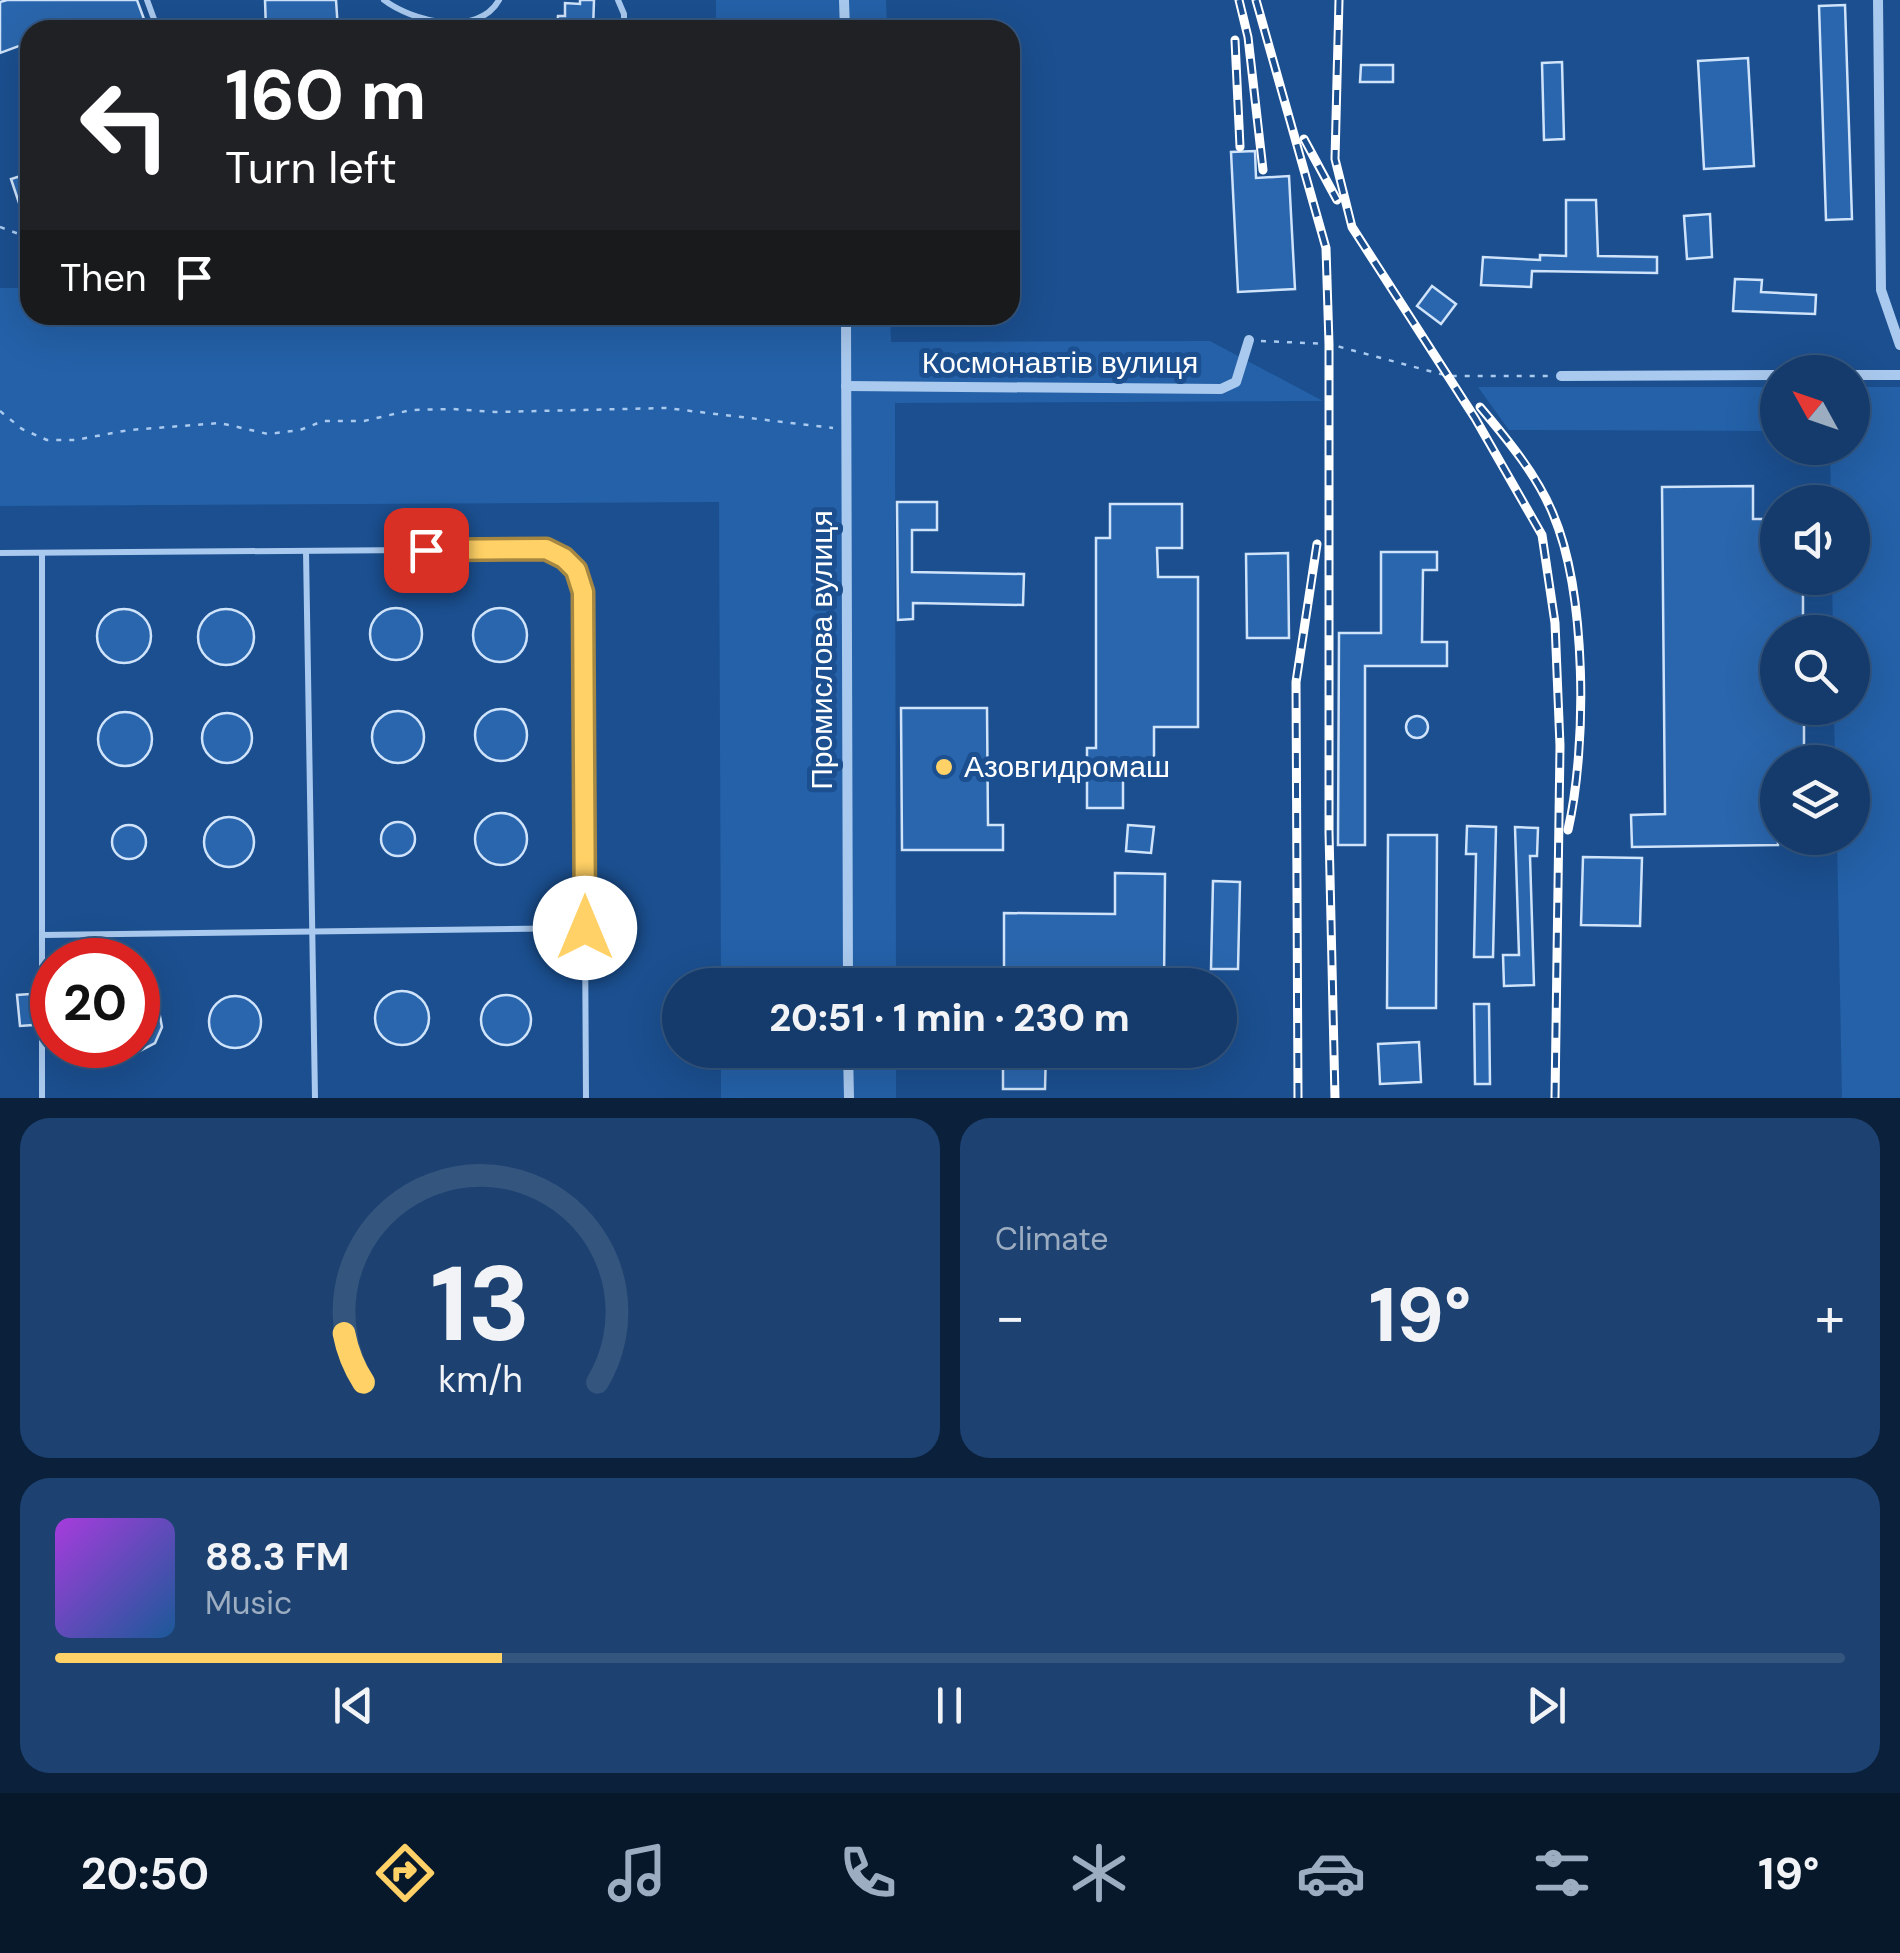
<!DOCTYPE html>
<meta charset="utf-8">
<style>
:root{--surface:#143b6b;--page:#1d4271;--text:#f1f3f6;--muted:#9dadc1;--line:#33557e;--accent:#ffd166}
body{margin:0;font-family:"DM Sans",sans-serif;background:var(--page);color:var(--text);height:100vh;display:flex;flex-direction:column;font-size:38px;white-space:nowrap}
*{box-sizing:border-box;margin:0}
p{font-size:32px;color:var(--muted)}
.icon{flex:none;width:55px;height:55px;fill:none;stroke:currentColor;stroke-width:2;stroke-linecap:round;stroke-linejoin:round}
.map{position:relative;height:1098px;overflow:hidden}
.panel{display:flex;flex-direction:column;gap:20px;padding:20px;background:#0b203b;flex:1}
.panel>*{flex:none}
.banner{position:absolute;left:20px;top:20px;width:1000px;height:305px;border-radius:30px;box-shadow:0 10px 40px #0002,0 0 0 2px var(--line);background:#202124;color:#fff;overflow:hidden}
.needle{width:65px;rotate:310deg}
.buttons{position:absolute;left:1760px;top:355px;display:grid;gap:20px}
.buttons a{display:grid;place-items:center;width:110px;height:110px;border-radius:50%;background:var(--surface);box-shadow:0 10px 40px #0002,0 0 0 2px var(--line);font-size:50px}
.speed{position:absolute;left:30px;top:938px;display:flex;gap:20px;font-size:50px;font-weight:700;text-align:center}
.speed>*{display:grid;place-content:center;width:130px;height:130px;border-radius:50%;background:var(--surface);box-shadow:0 10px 40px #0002,0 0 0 2px var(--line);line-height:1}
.speed .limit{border:15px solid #d22;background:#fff;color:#111}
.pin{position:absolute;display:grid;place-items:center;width:85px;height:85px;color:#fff;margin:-42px;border-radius:20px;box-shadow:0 5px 15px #0006}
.me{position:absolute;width:110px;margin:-55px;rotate:0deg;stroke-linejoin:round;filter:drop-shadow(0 0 8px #0008)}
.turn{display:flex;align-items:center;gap:35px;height:210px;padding:0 40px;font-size:45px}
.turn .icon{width:130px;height:130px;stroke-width:2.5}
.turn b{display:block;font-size:70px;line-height:85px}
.then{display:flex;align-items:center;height:95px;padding:0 40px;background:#0003;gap:20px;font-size:38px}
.big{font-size:75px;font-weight:800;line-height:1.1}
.panel .tile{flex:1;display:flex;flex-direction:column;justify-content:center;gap:15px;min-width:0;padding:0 35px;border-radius:30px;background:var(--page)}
.panel .dial{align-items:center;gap:0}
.dial svg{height:260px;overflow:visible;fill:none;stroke:var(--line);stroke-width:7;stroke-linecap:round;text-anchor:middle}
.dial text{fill:var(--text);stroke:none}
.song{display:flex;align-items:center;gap:30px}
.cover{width:120px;height:120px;border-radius:15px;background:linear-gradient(135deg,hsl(280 70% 55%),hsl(210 70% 35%))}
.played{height:10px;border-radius:5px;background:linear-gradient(90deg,var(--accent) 25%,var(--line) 25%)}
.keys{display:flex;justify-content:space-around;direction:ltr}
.heat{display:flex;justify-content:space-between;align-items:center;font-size:55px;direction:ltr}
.panel .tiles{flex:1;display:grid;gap:20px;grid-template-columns:1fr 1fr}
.tile:last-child{grid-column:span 2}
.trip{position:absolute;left:662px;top:968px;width:575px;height:100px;border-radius:50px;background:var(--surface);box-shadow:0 10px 40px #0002,0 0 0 2px var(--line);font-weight:800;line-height:100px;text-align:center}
.tab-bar{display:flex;height:160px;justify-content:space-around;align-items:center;background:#08182b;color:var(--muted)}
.tab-bar .icon{width:70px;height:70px}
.tab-bar .active{color:var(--accent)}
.tab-bar b{font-size:45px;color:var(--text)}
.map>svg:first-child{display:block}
</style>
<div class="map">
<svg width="1900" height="1098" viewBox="0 0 1900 1098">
<rect width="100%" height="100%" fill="#1b4f8f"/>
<g fill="#2461a8">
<path d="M716,0h170l1,30h-171z"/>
<path d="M0,288h30v27h860l1,27 319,-1 113,60 -428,2 1,582h-175l-2,-483 -719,4z"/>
<path d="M1478,387h299v44l-268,-1z"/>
<path d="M1853,387h47v711h-58l-5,-260h15v-76h-17l-1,-54h18v-76h-19l-1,-54h20v-76h-21l-1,-54h22z"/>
<rect x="721" y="1050" width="175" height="48"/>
</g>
<g fill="#2a66ad" stroke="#cfe3fa" stroke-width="2.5">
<path d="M7,0h130l11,30h-69l-1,-4 -12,4h-36v12l-30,11v-51z"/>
<path d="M265,0h71l2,30h-72z"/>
<path d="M580,0h14l-1,30h-36l1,-14h7v-13l15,1z"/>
<path d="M1845,5l7,214 -26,1 -7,-214z"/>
<path d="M1748,58l6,108 -50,3 -6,-108z"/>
<path d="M1562,62l2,77 -20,1 -2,-77z"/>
<path d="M1361,65h32v17h-33z"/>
<path d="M1255,151l1,27 33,-2 6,113 -57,3 -7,-140z"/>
<path d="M30,173v56l-2,1 -17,-51z"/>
<path d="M1566,200h30l2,56 59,1v16l-125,-2 -1,16 -50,-2 2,-28 57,3v-5l26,1z"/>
<path d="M1710,214l2,43 -25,2 -3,-43z"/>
<path d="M1735,279l27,1 -1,12 55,3 -1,19 -82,-3z"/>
<path d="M1432,286l24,18 -15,20 -24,-18z"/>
<path d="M1753,486v33h25v59h25v54h-25v76h26v54h-26v83l-146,2 -1,-32 34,-1 -3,-327z"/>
<path d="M897,502h40v28h-25v42l112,2 -1,31 -110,-2v16l-15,1z"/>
<path d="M1110,504h72v44h-25l1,29h40v150h-44v41h-31v40h-36v-60h9v-210h14z"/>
<path d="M1381,552h56v18h-14l-1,72h25v24h-82v179h-27l1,-212h42z"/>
<path d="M1288,553l1,85h-42l-1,-84z"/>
<circle cx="500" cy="635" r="27"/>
<circle cx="396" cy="634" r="26"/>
<circle cx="124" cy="636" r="27"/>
<circle cx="226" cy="637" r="28"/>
<path d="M901,708h86l1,117h15v25h-101z"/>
<circle cx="501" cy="735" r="26"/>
<circle cx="398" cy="737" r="26"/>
<circle cx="125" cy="739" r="27"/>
<circle cx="227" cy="738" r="25"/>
<circle cx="1417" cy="727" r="11"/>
<circle cx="501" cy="839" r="26"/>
<circle cx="229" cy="842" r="25"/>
<circle cx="398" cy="839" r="17"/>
<circle cx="129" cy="842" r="17"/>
<path d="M1128,825l26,2 -3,26 -25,-2z"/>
<path d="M1467,826l29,1 -3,130h-19l2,-103h-10z"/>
<path d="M1515,827l23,1 -1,28h-7l4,129 -30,1 -1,-31h16z"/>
<path d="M1388,835h49l-1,173h-49z"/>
<path d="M1583,857l59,1 -2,68 -59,-1z"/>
<path d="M1115,873l50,1 -1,111h-50v-12l-68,-1v13h-42v-72l111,1z"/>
<path d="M1213,881l27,1 -2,87h-27z"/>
<circle cx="402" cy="1018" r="27"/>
<path d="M30,994l3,31 -13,1 -3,-31z"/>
<circle cx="506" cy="1020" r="25"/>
<circle cx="235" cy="1022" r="26"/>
<path d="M138,997l8,2 13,12 3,16 -7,16 -17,9z"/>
<path d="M1474,1004h15l1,80h-15z"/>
<path d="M1419,1042l2,40 -41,2 -2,-40z"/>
<path d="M1003,1050h43l-1,39h-42z"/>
</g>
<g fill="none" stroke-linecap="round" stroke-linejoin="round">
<g stroke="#a9c9ee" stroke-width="2.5" stroke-dasharray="5 8" stroke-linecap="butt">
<path d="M0,227l19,7 11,-4"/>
<path d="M1261,341l68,3 119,32h101"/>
<path d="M0,411l22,18 25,11h28l54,-10 91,-7 48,11 32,-4 23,-9h41l47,-11 42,-1 42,3 171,-4 167,20"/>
</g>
<g stroke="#a9c9ee" stroke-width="6">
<path d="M147,0l11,30"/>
<path d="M384,0c27,21 94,38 115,0"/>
<path d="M618,0l6,14v16"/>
<path d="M306,551l9,547"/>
<path d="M0,553l546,-4c22,11 29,20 37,43l3,506"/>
<path d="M42,935l543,-7"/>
<path d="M42,1098v-545"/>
</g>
<g stroke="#a9c9ee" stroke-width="10">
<path d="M844,0l1,30"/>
<path d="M1878,0l3,290 19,55"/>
<path d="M846,315l2,670"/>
<path d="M1852,375h48"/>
<path d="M1561,376l217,-1"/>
<path d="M846,386l375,3 15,-7 13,-42"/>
<path d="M848,1050l1,48"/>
</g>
<g stroke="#fff" stroke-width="9">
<g id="rail">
<path d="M1239,0l9,37 15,133"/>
<path d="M1256,0l70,248 3,96v488l6,266"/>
<path d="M1339,0l-4,159 17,68 123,191 67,117 13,88 5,123 -5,352"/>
<path d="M1235,40l5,107"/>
<path d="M1304,139l33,61"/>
<path d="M1480,407c27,32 57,68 73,107 34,80 34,233 15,316"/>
<path d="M1298,1098l-2,-416 21,-138"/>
</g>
</g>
<use href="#rail" stroke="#1b4f8f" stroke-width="5" stroke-dasharray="15" stroke-linecap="butt"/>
</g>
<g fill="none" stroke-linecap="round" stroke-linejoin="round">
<g stroke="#a68842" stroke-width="25">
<path id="route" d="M426,550l120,-1 18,9 12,12 7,22 2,336"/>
</g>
<use href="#route" stroke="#ffd166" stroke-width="18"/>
</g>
<circle fill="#ffd166" stroke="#1b4f8f" stroke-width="4" cx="944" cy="767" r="10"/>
<g text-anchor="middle" stroke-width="10" stroke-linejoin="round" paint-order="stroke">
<g font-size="30" fill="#fff" stroke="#1b4f8f">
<text x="1060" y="373">Космонавтів вулиця</text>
<text transform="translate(822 650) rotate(-90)" y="10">Промислова вулиця</text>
</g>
<g font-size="30" fill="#fff" stroke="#1b4f8f" text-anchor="start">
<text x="964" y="777">Азовгидромаш</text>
</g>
</g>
</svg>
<div class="buttons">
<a><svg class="needle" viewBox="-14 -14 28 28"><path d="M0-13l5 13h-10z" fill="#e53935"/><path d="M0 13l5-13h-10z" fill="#9dadc1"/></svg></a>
<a><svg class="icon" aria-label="sound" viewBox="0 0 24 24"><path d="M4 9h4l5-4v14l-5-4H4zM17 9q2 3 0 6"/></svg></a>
<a><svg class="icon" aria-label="search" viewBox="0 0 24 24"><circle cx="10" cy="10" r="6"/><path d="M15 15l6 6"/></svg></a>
<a><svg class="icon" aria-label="layers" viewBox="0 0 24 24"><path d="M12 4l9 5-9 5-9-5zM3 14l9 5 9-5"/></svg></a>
</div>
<div class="speed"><div class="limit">20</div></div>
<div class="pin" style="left:426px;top:550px;background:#d93025"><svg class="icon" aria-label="arrive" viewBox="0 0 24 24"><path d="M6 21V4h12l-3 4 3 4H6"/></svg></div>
<svg class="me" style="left:585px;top:928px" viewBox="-20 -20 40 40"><circle r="19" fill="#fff"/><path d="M0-13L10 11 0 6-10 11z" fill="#ffd166"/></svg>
<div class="trip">20:51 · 1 min · 230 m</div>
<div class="banner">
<div class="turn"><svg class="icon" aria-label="left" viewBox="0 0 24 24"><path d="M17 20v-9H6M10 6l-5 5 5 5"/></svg><div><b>160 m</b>Turn left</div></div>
<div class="then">Then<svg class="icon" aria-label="arrive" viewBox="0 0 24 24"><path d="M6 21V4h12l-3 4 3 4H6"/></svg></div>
</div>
</div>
<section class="panel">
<div class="tiles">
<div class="tile dial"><svg viewBox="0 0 100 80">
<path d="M14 69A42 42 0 1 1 86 69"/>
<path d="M14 69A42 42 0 0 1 8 54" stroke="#ffd166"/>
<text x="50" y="56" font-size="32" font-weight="700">13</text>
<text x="50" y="72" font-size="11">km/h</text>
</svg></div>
<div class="tile"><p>Climate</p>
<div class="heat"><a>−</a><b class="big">19°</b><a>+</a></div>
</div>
<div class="tile">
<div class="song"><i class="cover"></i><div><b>88.3 FM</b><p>Music</p></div></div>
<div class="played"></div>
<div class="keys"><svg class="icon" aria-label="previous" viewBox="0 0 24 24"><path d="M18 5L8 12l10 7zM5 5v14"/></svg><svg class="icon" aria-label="pause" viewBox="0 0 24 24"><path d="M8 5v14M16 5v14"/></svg><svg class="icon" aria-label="next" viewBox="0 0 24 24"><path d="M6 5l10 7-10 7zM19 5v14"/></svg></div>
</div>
</div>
</section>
<nav class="tab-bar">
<b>20:50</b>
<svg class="icon active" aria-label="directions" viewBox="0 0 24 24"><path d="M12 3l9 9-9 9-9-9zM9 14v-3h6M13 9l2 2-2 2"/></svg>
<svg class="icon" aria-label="music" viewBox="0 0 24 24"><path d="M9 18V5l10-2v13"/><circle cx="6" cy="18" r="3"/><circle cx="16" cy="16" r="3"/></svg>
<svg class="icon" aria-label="phone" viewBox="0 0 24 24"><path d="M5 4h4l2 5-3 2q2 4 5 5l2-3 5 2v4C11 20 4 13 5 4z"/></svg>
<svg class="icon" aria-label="climate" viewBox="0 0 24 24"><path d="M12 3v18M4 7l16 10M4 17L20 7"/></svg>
<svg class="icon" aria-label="car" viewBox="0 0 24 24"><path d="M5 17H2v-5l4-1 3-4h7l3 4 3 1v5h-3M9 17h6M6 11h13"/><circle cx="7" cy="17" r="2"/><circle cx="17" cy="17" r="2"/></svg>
<svg class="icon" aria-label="filters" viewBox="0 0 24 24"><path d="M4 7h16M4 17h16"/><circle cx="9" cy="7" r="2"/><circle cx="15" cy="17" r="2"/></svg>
<b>19°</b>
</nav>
